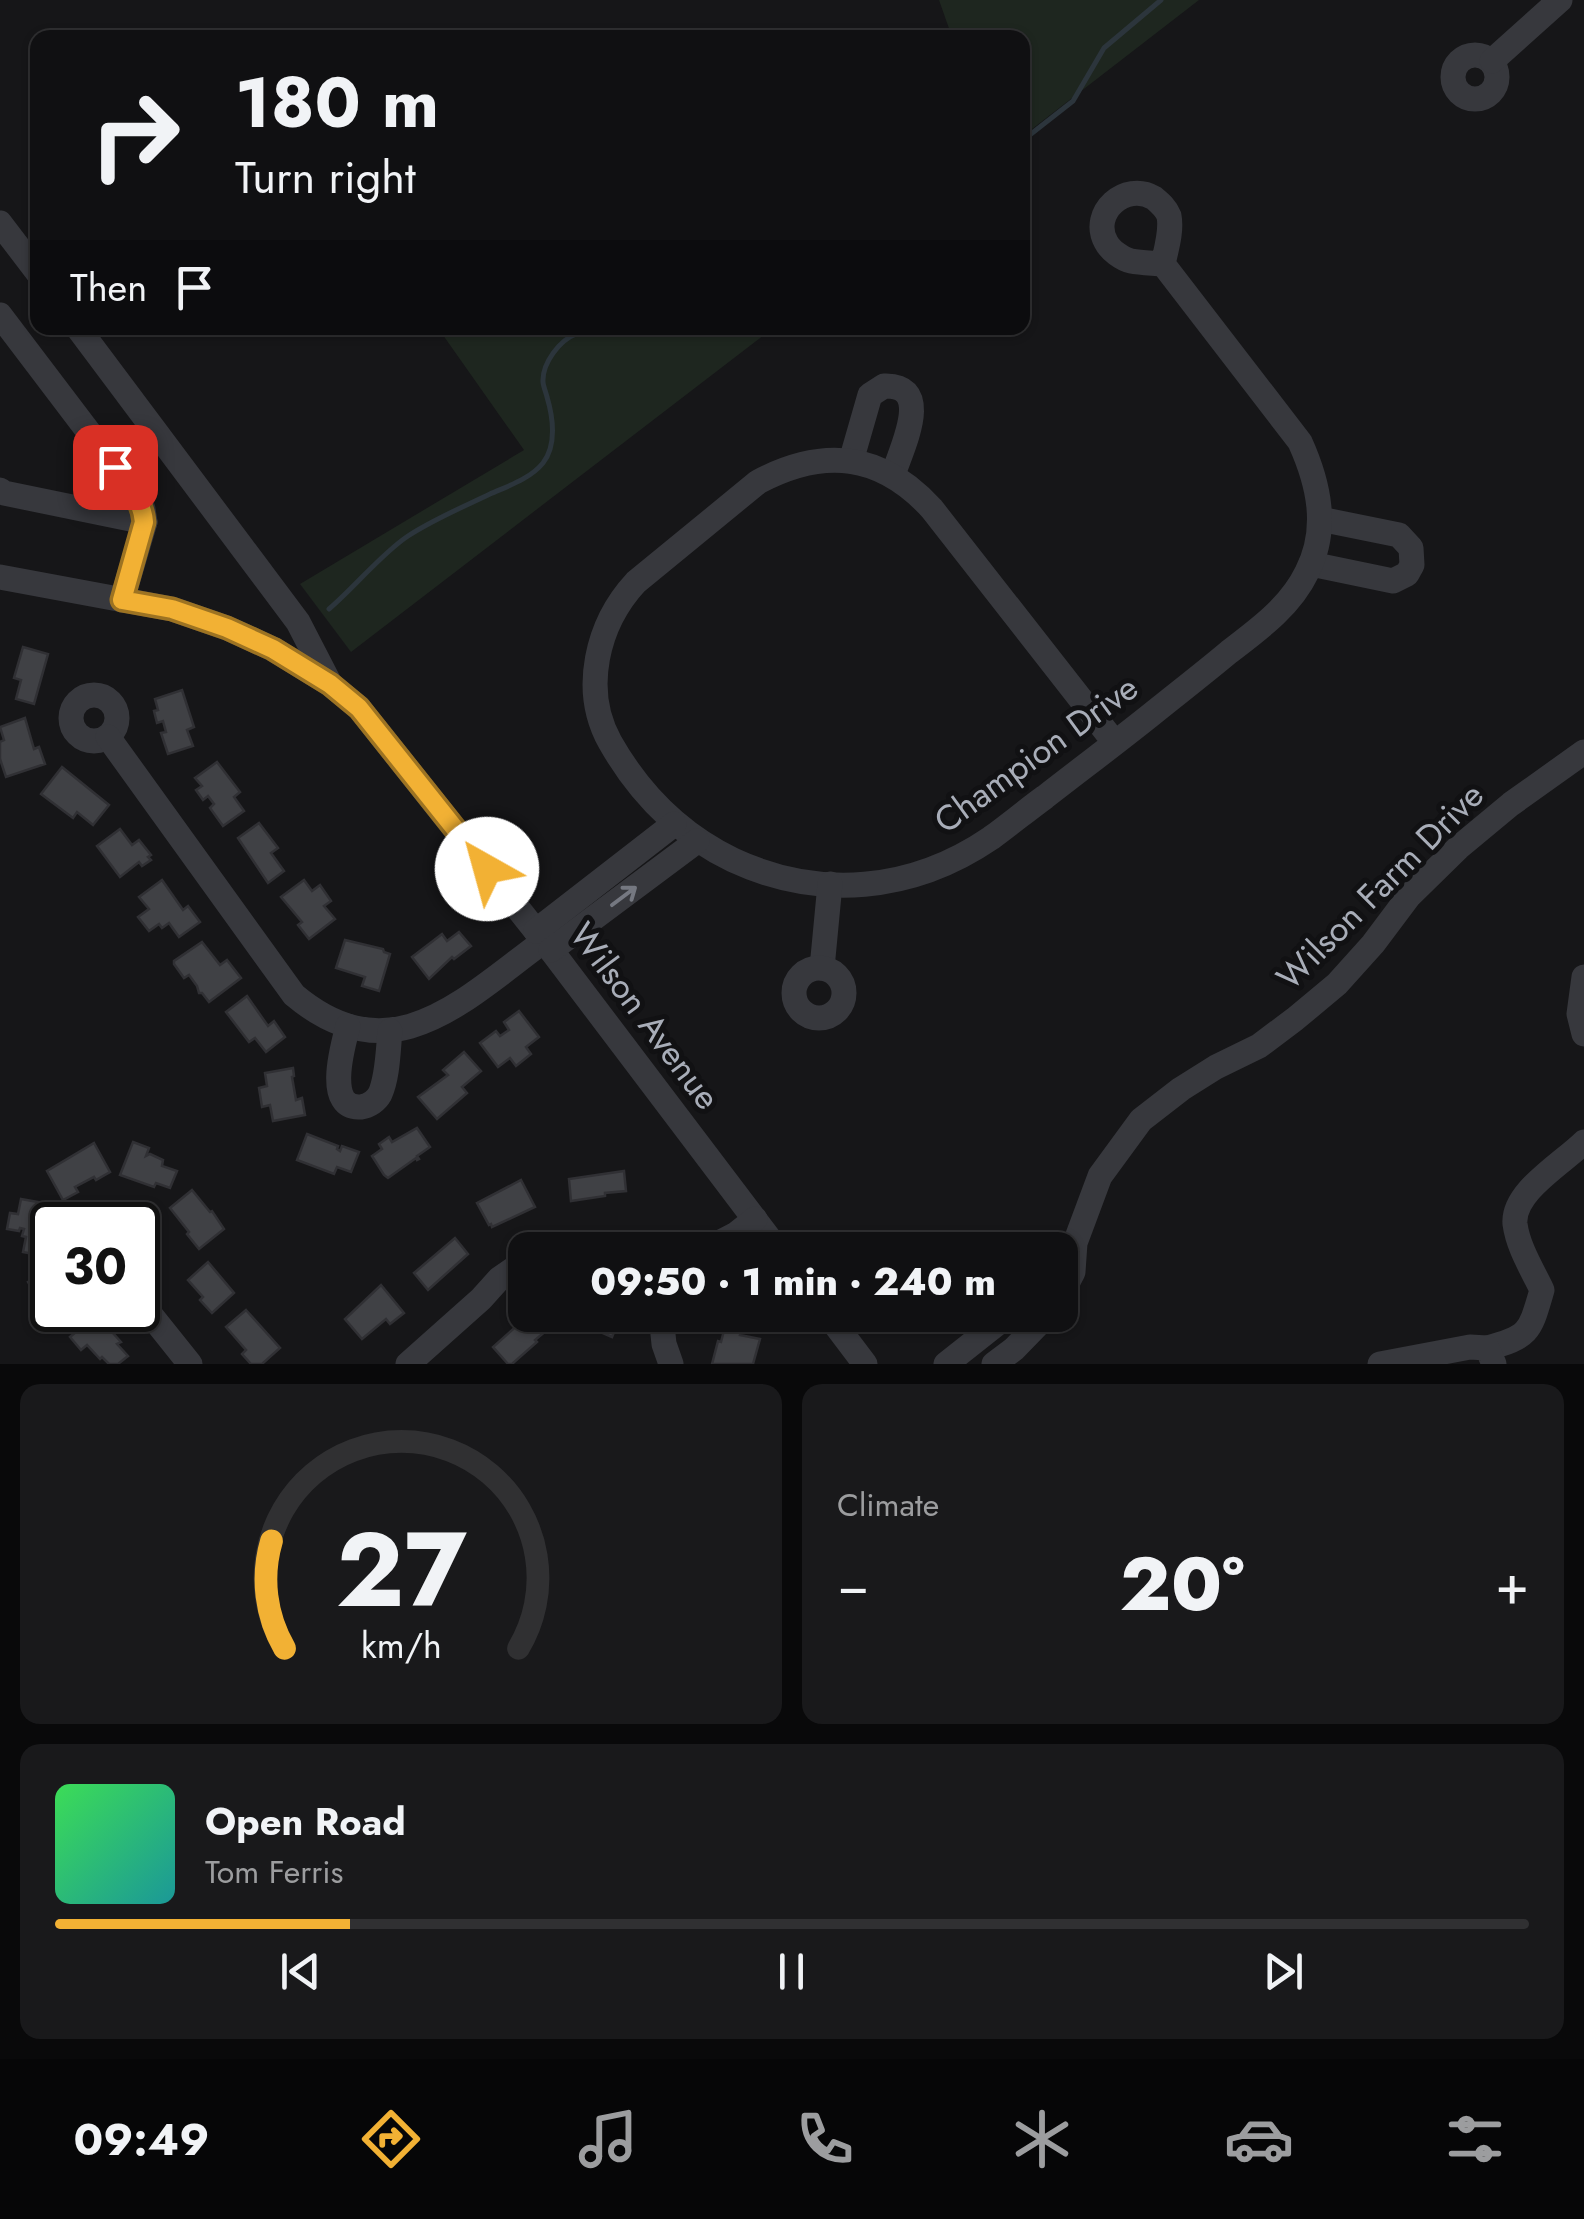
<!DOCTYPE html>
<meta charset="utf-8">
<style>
:root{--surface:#101012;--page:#19191b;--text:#f1f3f6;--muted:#9c9d9f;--line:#303032;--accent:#f2b134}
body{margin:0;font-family:Jost,sans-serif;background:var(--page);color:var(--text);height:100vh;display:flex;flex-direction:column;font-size:38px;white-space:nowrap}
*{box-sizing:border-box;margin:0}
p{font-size:32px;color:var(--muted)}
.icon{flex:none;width:55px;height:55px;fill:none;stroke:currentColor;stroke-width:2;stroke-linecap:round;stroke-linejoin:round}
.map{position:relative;height:1364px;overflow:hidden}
.sheet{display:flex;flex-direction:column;gap:20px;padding:20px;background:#09090a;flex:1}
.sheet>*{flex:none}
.hud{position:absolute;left:30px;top:30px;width:1000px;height:305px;border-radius:20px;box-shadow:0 2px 8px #0004,0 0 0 2px var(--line);background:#101012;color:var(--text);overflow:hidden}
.speed{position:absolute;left:30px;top:1202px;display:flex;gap:20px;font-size:50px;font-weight:700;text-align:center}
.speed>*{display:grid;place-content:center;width:130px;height:130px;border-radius:50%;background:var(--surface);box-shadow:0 2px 8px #0004,0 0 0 2px var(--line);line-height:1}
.speed .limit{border:5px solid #111;border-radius:15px;background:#fff;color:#111}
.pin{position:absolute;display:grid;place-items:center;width:85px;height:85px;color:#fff;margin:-42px;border-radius:20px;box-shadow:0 5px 15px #0006}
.me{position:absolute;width:110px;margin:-55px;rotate:322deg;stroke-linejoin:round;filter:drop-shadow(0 0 8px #0008)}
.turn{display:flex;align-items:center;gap:35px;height:210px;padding:0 40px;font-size:45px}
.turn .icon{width:130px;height:130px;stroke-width:2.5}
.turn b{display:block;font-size:70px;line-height:85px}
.then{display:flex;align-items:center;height:95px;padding:0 40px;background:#0003;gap:20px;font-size:38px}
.big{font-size:75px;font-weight:800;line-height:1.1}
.sheet .card{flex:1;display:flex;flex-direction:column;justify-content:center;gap:15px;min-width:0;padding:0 35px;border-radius:20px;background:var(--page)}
.sheet .dial{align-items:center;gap:0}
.dial svg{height:260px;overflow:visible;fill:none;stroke:var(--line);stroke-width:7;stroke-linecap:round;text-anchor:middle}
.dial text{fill:var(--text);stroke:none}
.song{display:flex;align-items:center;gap:30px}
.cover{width:120px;height:120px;border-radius:15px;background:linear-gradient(135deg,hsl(130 70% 55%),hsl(180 70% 35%))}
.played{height:10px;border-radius:5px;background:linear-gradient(90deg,var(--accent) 20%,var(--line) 20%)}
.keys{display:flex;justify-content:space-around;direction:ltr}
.heat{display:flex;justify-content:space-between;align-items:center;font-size:55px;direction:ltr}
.sheet .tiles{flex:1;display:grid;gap:20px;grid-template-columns:1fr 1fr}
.card:last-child{grid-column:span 2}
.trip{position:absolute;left:508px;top:1232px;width:570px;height:100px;border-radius:20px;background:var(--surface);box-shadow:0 2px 8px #0004,0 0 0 2px var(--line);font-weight:800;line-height:100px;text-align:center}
.tabs{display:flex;height:160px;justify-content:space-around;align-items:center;background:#060607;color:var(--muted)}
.tabs .icon{width:70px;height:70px}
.tabs .on{color:var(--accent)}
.tabs b{font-size:45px;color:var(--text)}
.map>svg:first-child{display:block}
</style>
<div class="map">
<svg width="1584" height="1364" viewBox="0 0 1584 1364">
<rect width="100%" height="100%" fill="#161618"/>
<g fill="#1e261f">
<path d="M939,0h260l-176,136 -1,-98 -70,-1z"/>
<path d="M438,328h335l-422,324 -51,-68 224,-134z"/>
</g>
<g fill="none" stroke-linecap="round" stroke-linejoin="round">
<g stroke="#2c353c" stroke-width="5">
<path d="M1022,141l51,-40 31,-53 57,-48"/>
<path d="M329,609c25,-21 53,-56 79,-73 26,-17 55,-29 82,-42 18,-8 40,-15 53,-31 14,-18 10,-46 4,-66 -1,-4 -4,-12 -4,-15 -1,-19 17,-42 33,-48 17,-7 36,0 53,-6"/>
</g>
</g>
<g fill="#404145" stroke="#303034" stroke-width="2.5">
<path d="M23,647l25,7 -14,50 -18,-5 5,-19 -7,-2z"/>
<path d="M182,690l12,37 -7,3 6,16 -25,8 -7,-21 5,-1 -3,-11 -6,2 -3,-12 4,-1 -3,-11z"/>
<path d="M25,718l9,31 5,-2 6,17 -39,13 -6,-18v-17l4,-2 -4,-13z"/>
<path d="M217,762l23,30 -6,5 10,14 -21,15 -13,-18 4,-4 -6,-8 -5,4 -7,-10 6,-4 -7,-8z"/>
<path d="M62,767l47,38 -16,20 -16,-13 -4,6 -32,-24z"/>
<path d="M259,823l19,25 -7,5 13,18 -16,12 -30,-45z"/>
<path d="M120,829l12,16 7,-5 12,15 -3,2 3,3 -9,6 -3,-4 -19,15 -23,-31z"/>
<path d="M162,880l21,30 5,-4 12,16 -21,15 -10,-14 -7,5 -3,-4 -10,7 -11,-14 11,-8 -10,-12z"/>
<path d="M304,880l8,11 8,-6 11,16 -7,5 11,13 -26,20 -11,-14 4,-3 -21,-25z"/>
<path d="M459,932l12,14 -17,13 -2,-2 -23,22 -17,-22 30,-23 5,7z"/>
<path d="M345,940l38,9 1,3 6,2 -11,37 -17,-5 3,-9 -29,-9z"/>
<path d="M202,942l18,23 7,-5 14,18 -32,24 -7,-9h-3l-2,-7 -8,-11 -5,3 -10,-14v-3z"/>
<path d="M247,996l21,30 6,-5 11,16 -19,15 -11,-14 -6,4 -23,-30z"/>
<path d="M519,1011l20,26 -13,10 5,7 -15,12 -6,-8 -12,9 -18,-24 16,-12 4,5 9,-6 -5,-8z"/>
<path d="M464,1052l17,19 -19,16 5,6 -30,26 -19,-22 30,-22 -5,-5z"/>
<path d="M293,1068l1,8 -2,1 4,23 6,-2 3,17 -32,6 -3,-16 -8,2 -3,-19 8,-2 -2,-13z"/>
<path d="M417,1128l13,19 -13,9 2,3 -2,1 -1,-2 -28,20 -4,-3 -12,-19 10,-7 -3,-5 10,-7 3,5z"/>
<path d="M307,1134l31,12 -1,3 3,2 2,-5 17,6 -8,20 -14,-5 -3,7 -37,-14z"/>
<path d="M133,1142l16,6 -3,8 4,-2 13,6 -1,6 15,5 -7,17 -14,-5 -2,4 -34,-12z"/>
<path d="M94,1143l16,29 -14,8 -2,-3 -19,10 3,5 -15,8 -16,-29z"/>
<path d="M624,1171l2,20 -21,2v3l-34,5 -2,-22z"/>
<path d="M521,1180l14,27 -43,20 -1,-3 -2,1 -12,-22z"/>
<path d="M192,1190l18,22 2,-1 12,18 -25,20 -12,-15 2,-2 -19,-24z"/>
<path d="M21,1199l34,6 -6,35h-3l-3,16 -20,-4 3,-15 -4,-1 2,-7 -4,-1 -1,3 -12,-2 3,-16 8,1z"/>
<path d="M455,1238l13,16 -40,36 -14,-17z"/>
<path d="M208,1262l26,31 -22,20 -12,-13 3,-3 -15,-17z"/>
<path d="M52,1268v41l-9,-17 -7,4 -8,-14z"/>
<path d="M381,1285l23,28 -14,11 -4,-5 -24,20 -17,-20z"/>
<path d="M56,1310h24l1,3 -17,10z"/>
<path d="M246,1310l34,38 -18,16h-11l-9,-10 4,-4 -20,-23z"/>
<path d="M96,1315l8,8 3,-2 8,10 -2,2 8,9 -4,2 11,12 -10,8h-9l-7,-7 -2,2 -13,-14 -6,5 -11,-13z"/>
<path d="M591,1315h30l-9,22 -16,-7 4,-11z"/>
<path d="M728,1315l17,3 -5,17 20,4 -7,25h-41l6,-23 3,1z"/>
<path d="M536,1317l11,13 -12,10 2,2 -25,22h-4l-15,-17 27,-24 3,4z"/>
</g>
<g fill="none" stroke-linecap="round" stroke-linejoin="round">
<g stroke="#37383d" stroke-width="25">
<circle cx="1475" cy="77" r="22"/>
<path d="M1492,61l68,-61"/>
<path d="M0,223l38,50"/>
<path d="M0,315l138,182 5,12 2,13 -23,78"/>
<path d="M78,328l220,294 31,60"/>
<path d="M851,461l19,-66 14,-9c51,-2 17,63 9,89"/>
<path d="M0,490l4,3 141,29"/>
<path d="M1311,564l82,17 14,-7 5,-9 -1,-17 -12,-13 -79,-16"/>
<path d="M0,577l172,32 55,19 46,21 57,35 29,24 192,242 227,300"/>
<circle cx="94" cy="718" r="23"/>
<path d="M108,737l186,258c98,82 169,5 250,-54"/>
<path d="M1115,743l-183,-234c-51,-56 -108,-62 -174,-27l-122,100c-39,42 -55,108 -26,160 30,53 69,92 123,118 86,40 179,32 258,-22 18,-13 36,-28 54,-41 36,-28 72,-55 107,-83 26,-21 52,-41 77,-62 30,-23 61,-45 78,-80 22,-43 12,-88 -7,-130l-137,-178c-10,-1 -22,-1 -32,-3 -9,-2 -21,-11 -25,-19 -16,-29 19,-61 48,-44 6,5 12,10 15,18 3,15 -3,34 -6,48"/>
<path d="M536,931l138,-107"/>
<path d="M551,950l146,-109"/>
<path d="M822,968l8,-84"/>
<circle cx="819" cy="993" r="25"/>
<path d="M1584,977l-5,37 5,20"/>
<path d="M348,1026c-5,19 -24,84 13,81 8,-1 15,-6 19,-13 8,-18 8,-44 10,-63"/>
<path d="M112,1225h17"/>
<path d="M138,1231c7,10 7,20 0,31"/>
<path d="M548,1250c24,-4 44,-5 67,0"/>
<path d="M705,1250l31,-16 19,-15"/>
<path d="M1060,1297l13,-25 2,-29 25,-67 41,-56 40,-31 35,-22 43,-21 36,-27 42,-35 36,-40 36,-48 49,-48 53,-44 73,-52"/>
<path d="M138,1299l52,65"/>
<path d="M661,1315l3,29 7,20"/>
<path d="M828,1315l37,49"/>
<path d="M1487,1348c43,-11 43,-17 55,-58 -10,-21 -24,-43 -27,-66 -3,-32 48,-61 69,-82"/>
<path d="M408,1364l73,-65 18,-20 26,-18"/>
<path d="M946,1364l62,-49"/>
<path d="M994,1364l20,-15 33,-34"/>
<path d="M1380,1364l90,-17 17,1 7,16"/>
</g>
</g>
<defs><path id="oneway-shaft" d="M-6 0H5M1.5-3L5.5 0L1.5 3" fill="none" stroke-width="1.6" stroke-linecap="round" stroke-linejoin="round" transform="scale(2.5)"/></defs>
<use stroke="#757881" href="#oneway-shaft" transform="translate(624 896) rotate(-37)"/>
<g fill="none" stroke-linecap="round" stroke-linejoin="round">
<g stroke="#9d7322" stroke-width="25">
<path id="route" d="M115,467c13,18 27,32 29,55l-22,78 50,9 55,19 46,21 57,35 29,24 128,161"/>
</g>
<use href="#route" stroke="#f2b134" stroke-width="18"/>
</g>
<g text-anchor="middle" stroke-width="10" stroke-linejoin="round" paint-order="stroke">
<g font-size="35" fill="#a8adb8" stroke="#111113">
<text transform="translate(1036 754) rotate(-36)" y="12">Champion Drive</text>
<text transform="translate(1380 886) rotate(-45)" y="12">Wilson Farm Drive</text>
<text transform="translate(645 1016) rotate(53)" y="12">Wilson Avenue</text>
</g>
</g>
</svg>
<div class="speed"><div class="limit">30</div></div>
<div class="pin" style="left:115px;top:467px;background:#d93025"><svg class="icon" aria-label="arrive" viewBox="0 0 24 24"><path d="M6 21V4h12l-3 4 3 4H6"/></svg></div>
<svg class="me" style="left:487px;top:869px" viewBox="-20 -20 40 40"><circle r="19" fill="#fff"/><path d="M0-13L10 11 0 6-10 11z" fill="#f2b134"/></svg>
<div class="trip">09:50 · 1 min · 240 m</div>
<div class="hud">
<div class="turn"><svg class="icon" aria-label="right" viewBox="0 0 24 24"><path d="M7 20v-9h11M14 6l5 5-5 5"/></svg><div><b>180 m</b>Turn right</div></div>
<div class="then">Then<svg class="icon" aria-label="arrive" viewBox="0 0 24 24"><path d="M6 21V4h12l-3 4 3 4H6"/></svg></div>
</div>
</div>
<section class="sheet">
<div class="tiles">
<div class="card dial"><svg viewBox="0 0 100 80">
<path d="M14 69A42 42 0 1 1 86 69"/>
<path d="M14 69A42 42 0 0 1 10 36" stroke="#f2b134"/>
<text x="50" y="56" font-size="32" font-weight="700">27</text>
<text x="50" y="72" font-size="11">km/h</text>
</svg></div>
<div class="card"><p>Climate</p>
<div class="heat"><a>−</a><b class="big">20°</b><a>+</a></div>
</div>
<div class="card">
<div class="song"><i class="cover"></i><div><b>Open Road</b><p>Tom Ferris</p></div></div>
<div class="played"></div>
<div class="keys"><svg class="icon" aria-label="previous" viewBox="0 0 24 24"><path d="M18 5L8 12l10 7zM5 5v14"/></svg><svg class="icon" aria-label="pause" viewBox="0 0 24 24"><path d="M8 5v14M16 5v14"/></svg><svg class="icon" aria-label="next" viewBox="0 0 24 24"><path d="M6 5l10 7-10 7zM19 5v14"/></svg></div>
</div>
</div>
</section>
<nav class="tabs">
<b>09:49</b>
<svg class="icon on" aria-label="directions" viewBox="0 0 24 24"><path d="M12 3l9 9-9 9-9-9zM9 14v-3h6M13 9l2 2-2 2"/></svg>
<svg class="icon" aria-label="music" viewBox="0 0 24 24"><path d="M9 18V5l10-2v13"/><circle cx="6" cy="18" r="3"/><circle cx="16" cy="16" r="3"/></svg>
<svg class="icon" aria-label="phone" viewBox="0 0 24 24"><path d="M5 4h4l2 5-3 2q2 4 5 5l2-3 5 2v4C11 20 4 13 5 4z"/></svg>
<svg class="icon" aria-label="climate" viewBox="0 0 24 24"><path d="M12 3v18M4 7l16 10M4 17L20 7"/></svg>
<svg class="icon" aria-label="car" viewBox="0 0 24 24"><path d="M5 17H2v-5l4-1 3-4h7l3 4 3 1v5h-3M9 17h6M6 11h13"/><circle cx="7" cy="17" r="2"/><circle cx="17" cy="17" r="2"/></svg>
<svg class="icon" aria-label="filters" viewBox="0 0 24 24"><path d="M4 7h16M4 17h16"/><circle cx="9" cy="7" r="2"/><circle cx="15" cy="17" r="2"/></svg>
</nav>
